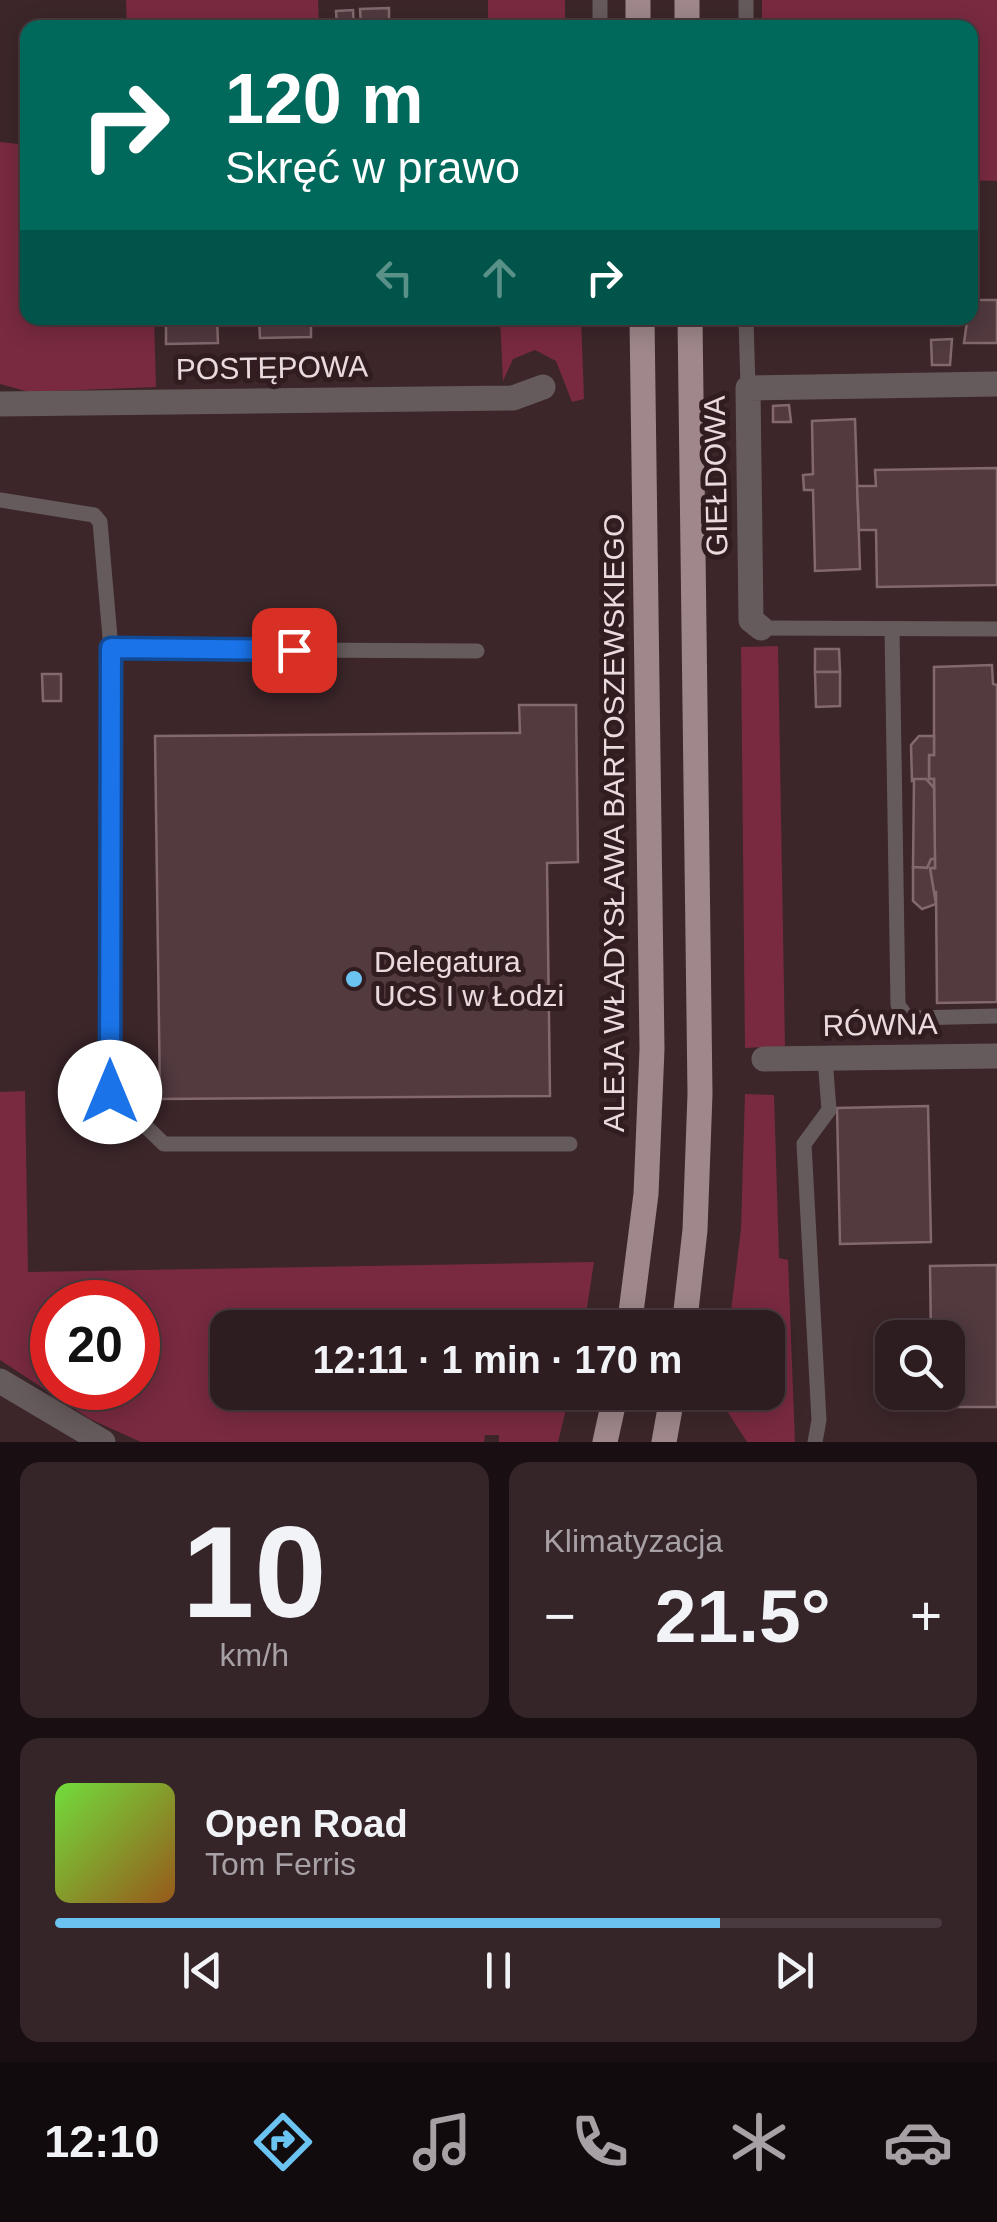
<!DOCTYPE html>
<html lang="pl">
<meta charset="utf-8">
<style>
:root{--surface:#2d1c20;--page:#352529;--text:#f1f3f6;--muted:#a7a1a5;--line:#483a3e;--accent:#6bc3f2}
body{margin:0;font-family:Helvetica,sans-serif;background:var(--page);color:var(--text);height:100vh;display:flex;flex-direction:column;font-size:38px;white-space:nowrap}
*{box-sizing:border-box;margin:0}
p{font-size:32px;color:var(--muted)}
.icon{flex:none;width:55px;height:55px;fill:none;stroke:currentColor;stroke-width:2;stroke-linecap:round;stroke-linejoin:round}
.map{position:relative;height:1442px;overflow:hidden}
.drawer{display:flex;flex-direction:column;gap:20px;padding:20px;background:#190f12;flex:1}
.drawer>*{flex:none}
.guide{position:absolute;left:20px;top:20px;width:958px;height:305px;border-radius:20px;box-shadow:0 5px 25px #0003,0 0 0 2px var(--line);background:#00695c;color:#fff;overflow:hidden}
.fabs{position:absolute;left:875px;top:1320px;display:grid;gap:20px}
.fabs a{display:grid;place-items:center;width:90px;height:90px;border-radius:20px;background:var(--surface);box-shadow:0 5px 25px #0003,0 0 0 2px var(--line);font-size:50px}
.speed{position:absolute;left:30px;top:1280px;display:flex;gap:20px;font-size:50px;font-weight:700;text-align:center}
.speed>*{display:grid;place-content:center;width:130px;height:130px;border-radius:50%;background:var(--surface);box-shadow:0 5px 25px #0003,0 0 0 2px var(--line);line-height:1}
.speed .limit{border:15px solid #d22;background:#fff;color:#111}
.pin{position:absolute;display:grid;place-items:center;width:85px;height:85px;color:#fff;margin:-42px;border-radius:20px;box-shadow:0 5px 15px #0006}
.me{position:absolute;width:110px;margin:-55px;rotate:0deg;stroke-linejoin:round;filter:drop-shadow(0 0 8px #0008)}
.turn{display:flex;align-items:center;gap:35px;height:210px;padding:0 40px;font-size:45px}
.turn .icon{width:130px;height:130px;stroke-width:2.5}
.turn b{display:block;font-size:70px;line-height:85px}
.lanes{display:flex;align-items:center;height:95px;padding:0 40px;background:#0003;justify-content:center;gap:50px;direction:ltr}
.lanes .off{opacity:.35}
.big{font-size:75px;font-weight:600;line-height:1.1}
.drawer .tile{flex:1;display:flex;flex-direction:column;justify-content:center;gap:15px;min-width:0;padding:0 35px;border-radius:20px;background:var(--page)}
.drawer .dial{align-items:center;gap:0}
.dial b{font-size:130px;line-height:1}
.song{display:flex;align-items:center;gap:30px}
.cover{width:120px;height:120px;border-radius:15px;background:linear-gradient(135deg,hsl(100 70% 55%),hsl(30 70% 35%))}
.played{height:10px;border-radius:5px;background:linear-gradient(90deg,var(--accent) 75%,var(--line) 75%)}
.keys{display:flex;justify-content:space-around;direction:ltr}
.heat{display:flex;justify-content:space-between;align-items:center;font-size:55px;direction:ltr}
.drawer .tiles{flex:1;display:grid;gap:20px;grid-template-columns:1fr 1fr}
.tile:last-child{grid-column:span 2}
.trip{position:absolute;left:210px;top:1310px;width:575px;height:100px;border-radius:20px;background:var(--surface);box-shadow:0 5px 25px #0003,0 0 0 2px var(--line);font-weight:600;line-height:100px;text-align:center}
.menu{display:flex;height:160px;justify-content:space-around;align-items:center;background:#120b0d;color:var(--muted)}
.menu .icon{width:70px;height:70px}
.menu .selected{color:var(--accent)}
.menu b{font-size:45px;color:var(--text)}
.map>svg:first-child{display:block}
</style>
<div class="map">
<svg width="997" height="1442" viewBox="0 0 997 1442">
<rect width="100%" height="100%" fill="#3c262a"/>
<g fill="#792a40" fill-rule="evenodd">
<path d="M126,0h192l1,27h-192z"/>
<rect x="488" y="0" width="77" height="27"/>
<path d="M762,0h235v181l-27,-1v-152l-208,-1z"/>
<path d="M0,142l27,3 1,173h126l2,69 -127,5 -29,-8z"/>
<path d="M500,318h81l3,81 -12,3 -16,-41 -21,-11 -22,9 -10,22z"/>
<path d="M778,646l7,400 -40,2 -4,-401z"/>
<path d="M25,1091l3,181 566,-10 -10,65 -356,1v64l342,1 -12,49h-59v-7h-14l-1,7h-343l-51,-23 -90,-59v-268zM52,1302h86v86h-86z"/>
<path d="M745,1094l29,1 5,163 9,2 7,182h-48l-27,-42 1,-7 47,-1v-64l-39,-1 12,-98z"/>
</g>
<g fill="#523a3f" stroke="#83696d" stroke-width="2.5">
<path d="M389,8v20h-28l-1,-19z"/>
<path d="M353,10l1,18h-17l-1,-17z"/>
<path d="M970,300h27v43h-33z"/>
<path d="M166,318h51l1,25 -52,1z"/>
<path d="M259,318h52v19l-51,1z"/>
<path d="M952,339l-2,26h-18l-1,-25z"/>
<path d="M789,405l2,17h-18v-16z"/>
<path d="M855,419l5,150 -45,2 -2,-81h-9l-1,-15 10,-1 -1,-53z"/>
<path d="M997,468v117l-120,2 -1,-57h-17l-2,-44h19l-1,-16z"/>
<path d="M815,649h24l1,23h-25z"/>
<path d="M992,665l1,19 4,1v317l-60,1 -1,-111h-5l-1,-24h5l-1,-89h-5v-24h5v-88z"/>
<path d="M815,672h25v34l-24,1z"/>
<path d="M42,674h19v27h-18z"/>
<path d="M519,705h57l2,157 -31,1 3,233 -390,3 -5,-363 365,-3z"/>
<path d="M919,736h15v19h-5v24h5v9l-8,-9 -14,2 -1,-36z"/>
<path d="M914,779h12l8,9 1,71 -8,9 -14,-1z"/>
<path d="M931,859h4v9h-5l6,36 -14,5 -9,-8v-34l14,1z"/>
<path d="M928,1106l3,136 -91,2 -3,-136z"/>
<path d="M997,1265v142h-65v-15h16v-54h-17l-1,-72z"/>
</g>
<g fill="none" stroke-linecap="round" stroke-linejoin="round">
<g stroke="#665b5c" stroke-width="15">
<path d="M600,0v28"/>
<path d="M746,0v28"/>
<path d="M746,318l2,70"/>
<path d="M0,500l94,15 6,7 11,127"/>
<path d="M761,628l236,1"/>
<path d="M892,629l6,376 8,11 7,2 84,-2"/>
<path d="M477,651l-366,-2 -1,443 54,52h406"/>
<path d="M815,1442l4,-22 -15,-276 25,-34 -4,-52"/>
</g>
<g stroke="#665b5c" stroke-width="25">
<path d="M0,404l513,-6 30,-11"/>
<path d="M761,628l-10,-8 -3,-232 249,-4"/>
<path d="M764,1059l233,-3"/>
<path d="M0,1381l103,61"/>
</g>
<g stroke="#9f878b" stroke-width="25">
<path d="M638,0v28"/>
<path d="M687,0v28"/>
<path d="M629,1328l17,-134 6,-145 -10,-731"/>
<path d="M684,1328l11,-98 5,-136 -10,-776"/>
<path d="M605,1442l11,-50"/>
<path d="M664,1442l9,-50"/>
</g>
</g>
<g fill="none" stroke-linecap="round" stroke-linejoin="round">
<g stroke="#114b97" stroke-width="25">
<path id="route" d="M110,1092l1,-444 183,2"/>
</g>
<use href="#route" stroke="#1a73e8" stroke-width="18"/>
</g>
<circle fill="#6bc3f2" stroke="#311c20" stroke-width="4" cx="354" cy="979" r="10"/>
<g text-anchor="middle" stroke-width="10" stroke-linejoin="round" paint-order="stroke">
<g font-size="30" fill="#eadadd" stroke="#311c20">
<text transform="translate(272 368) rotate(-1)" y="10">POSTĘPOWA</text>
<text transform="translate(716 476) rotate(-91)" y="10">GIEŁDOWA</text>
<text transform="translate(614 823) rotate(-90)" y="10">ALEJA WŁADYSŁAWA BARTOSZEWSKIEGO</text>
<text transform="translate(880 1025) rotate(-1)" y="10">RÓWNA</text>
</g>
<g font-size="30" fill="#eadadd" stroke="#311c20" text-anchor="start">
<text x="374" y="972">Delegatura<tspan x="374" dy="34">UCS I w Łodzi</tspan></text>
</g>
</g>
</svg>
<div class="fabs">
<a><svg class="icon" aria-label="search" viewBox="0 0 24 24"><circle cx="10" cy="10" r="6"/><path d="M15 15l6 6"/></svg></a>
</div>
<div class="speed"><div class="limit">20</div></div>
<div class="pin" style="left:294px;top:650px;background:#d93025"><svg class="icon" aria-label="arrive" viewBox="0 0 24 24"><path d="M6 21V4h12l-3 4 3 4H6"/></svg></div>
<svg class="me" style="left:110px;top:1092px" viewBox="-20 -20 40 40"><circle r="19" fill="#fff"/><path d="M0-13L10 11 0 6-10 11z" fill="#1a73e8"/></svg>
<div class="trip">12:11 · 1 min · 170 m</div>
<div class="guide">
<div class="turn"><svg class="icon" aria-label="right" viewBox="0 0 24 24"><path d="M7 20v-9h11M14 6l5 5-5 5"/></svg><div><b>120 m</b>Skręć w prawo</div></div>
<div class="lanes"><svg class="icon off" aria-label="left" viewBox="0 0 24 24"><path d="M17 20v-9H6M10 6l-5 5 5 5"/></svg><svg class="icon off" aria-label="ahead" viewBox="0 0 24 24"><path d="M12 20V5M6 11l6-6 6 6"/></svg><svg class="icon" aria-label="right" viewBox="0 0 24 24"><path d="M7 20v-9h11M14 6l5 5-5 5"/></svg></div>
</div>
</div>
<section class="drawer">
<div class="tiles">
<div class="tile dial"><b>10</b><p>km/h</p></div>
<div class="tile"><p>Klimatyzacja</p>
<div class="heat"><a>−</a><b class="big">21.5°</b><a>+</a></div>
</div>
<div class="tile">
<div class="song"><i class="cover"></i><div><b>Open Road</b><p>Tom Ferris</p></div></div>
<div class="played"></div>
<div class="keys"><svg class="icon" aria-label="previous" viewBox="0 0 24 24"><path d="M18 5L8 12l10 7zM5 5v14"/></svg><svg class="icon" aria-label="pause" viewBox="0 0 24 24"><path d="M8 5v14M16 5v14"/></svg><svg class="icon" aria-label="next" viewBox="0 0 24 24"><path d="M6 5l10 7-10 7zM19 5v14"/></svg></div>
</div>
</div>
</section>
<nav class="menu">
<b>12:10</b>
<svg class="icon selected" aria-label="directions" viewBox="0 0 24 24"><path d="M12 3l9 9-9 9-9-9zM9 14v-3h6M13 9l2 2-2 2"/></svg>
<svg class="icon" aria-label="music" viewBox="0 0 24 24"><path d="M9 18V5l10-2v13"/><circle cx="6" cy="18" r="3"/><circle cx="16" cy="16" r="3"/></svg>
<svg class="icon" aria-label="phone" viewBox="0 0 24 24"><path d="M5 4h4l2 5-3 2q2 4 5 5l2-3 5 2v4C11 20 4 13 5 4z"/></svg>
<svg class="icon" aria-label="climate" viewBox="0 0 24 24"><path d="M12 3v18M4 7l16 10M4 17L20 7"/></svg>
<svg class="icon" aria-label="car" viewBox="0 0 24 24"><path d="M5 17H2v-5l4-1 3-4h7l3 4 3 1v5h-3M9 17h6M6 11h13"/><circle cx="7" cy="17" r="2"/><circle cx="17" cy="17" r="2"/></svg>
</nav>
